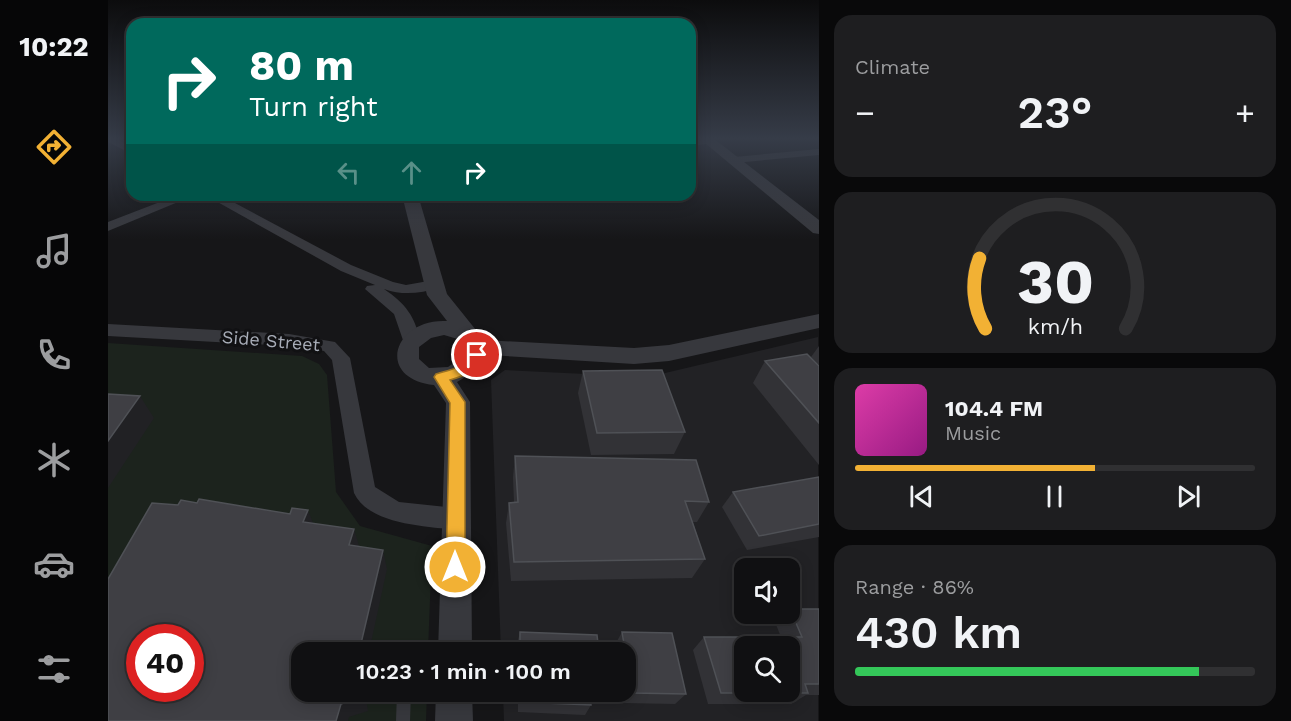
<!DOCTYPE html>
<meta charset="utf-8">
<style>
:root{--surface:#101012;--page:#1e1e20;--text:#f1f3f6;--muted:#9c9d9f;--line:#303032;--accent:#f2b134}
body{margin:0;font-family:"Work Sans",sans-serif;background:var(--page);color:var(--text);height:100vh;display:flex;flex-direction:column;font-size:22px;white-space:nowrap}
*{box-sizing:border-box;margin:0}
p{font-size:20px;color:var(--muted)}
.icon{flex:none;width:33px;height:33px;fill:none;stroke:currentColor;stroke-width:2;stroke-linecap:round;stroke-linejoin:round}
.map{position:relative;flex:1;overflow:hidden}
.side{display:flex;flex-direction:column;gap:15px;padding:15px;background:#09090a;width:472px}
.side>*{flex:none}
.top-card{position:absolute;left:18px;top:18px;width:570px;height:183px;border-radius:18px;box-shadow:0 3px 15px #0003,0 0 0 2px var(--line);background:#00695c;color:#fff;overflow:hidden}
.tools{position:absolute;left:626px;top:558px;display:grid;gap:12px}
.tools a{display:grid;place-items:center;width:66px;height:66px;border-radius:12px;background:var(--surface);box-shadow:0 3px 15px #0003,0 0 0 2px var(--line);font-size:30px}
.speed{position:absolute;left:18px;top:624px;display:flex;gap:12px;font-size:30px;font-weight:700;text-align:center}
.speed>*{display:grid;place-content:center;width:78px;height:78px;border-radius:50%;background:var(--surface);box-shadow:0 3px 15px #0003,0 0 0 2px var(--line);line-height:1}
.speed .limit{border:9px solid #d22;background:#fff;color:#111}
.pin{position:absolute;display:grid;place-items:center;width:51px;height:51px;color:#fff;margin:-26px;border:3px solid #fff;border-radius:50%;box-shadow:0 2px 6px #0007}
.me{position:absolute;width:66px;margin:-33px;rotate:0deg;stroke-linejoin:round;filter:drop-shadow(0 0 4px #0008)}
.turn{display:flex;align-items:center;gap:21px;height:126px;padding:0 24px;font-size:27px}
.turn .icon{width:78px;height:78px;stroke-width:2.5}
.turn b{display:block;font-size:42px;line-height:51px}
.lanes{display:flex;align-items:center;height:57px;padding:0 24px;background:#0003;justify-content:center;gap:30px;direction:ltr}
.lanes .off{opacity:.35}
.big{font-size:45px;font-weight:600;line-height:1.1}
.side .tile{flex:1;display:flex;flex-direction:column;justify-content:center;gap:9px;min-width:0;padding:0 21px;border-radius:18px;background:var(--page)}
.side .dial{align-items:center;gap:0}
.dial svg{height:156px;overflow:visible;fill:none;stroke:var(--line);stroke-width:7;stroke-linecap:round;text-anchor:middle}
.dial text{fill:var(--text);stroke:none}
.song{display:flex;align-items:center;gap:18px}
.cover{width:72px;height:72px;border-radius:9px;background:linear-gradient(135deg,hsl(320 70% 55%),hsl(310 70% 35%))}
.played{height:6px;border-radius:3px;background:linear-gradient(90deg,var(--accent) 60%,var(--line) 60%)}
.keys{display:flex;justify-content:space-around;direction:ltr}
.heat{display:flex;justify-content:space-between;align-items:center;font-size:33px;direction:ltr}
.charge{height:9px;border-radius:4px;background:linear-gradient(90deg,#34c759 86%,var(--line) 0)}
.trip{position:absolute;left:183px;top:642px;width:345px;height:60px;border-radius:18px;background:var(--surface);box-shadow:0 3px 15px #0003,0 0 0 2px var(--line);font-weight:600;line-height:60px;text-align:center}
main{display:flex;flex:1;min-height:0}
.tabs{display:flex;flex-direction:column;width:108px;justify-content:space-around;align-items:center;background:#060607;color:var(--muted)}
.tabs .icon{width:42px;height:42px}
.tabs .on{color:var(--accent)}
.tabs b{font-size:27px;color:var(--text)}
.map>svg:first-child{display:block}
</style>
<main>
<nav class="tabs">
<b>10:22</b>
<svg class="icon on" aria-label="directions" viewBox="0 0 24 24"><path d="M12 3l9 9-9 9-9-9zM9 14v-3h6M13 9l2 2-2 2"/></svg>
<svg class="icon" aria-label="music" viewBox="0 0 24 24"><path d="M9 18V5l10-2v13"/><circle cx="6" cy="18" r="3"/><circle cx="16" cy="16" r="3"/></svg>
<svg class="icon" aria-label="phone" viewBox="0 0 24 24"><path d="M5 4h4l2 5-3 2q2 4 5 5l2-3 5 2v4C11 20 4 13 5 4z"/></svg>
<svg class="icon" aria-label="climate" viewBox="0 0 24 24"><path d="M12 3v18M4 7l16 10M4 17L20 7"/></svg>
<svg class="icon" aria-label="car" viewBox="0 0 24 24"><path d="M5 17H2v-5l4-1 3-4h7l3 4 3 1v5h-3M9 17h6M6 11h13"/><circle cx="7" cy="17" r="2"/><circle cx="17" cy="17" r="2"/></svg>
<svg class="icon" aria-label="filters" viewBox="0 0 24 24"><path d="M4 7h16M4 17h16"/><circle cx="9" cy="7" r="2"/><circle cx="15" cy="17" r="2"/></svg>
</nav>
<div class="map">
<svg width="711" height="721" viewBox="0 0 711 721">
<rect width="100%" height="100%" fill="#161618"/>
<path fill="#222225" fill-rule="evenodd" d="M710,337v384h-314l-1,-29h123v-40h-125l-10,-272 14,-10 143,7zM636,568h45v46h-45zM636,646h45v46h-45z"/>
<path fill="#1c231d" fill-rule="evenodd" d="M0,343l194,13 17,8 8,11 9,117 24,34 72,20 -4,106h-126v40h125l-1,29h-318zM32,638h50v50h-50z"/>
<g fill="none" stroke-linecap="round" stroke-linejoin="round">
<g fill="#37383d" fill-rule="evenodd">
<path d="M340,638l5,2 2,5 -2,5 -5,2h-39l2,-5 5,-2z"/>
<path d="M289,692h14l-1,29h-14z"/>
</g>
<g fill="#37383d" fill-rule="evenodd">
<path d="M0,138h7l17,9v7l-24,-12z"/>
<path d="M601,138l4,1v4l-23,3v-6z"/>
<path d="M711,149v6l-85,8 -6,-3 6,-3z"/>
<path d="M70,195h17l-87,36v-9z"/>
<path d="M97,195h15l131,70 42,17 13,3 28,-5 5,2 3,3 -3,3c-19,5 -35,8 -55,1 21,14 32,28 36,53l-3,4h-12l-11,-32 -29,-25 2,-3 8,-1 -34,-14z"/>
<path d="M495,195h13l3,5 -2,3h-8z"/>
<path d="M0,324l181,10 46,8 15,16 25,129 24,15 57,6 8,3 4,8 -4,8 -8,3c-30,-4 -87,-5 -102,-37l-22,-133 -8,-9 -35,-5 -181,-10z"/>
</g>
<g fill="#37383d" fill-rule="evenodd">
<path d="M591,138h14l106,82v14l-6,-1z"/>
<path d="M294,195h16l29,99 37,46 150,8 35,-3 150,-31v14l-150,33 -35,3 -146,-9 -9,14 -22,13 13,20 2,250h-34l8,-249 -12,-18c-60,-7 -40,-67 13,-64l-20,-26zM336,335l17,5 5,14 -18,13 -19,1 -10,-9v-12l12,-9z"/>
<path d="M328,692h36l1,29h-38z"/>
</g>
</g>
<g fill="#323236">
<path d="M711,346v19l-8,-8z"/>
<path d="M657,361l54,5v99l-66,-82z"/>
<path d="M475,371l102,61 -11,22 -83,1 -13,-62z"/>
<path d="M407,456l194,46 -12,20h-4l12,37 -13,19 -181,3 -5,-58 3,-20 5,-1 -1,-25z"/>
<path d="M711,477v60l-72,13 -25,-43 11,-15z"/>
<path d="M682,609h29v86h-13l-15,9h-83l-15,-54 11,-13h77l-6,-15 10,-8h4v-4z"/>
<path d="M412,632l79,20h-82v-8z"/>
<path d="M514,632l64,62 -11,10 -51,-1 -2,-11h4v-40h-10l-1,-7z"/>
<path d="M410,692h72l1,13 -6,10 -67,-3z"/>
</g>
<g fill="#212124">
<path d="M32,396l14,22 -46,70v-47z"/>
<path d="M200,510l8,21 -13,-9z"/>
<path d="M246,529l6,20 -11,-4z"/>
<path d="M275,550l4,19 -18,83h-10z"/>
<path d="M253,692h4l3,19 -19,6 -1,4h-12l5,-17z"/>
</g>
<g fill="#3f3f44" stroke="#4f5156" stroke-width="1.5" fill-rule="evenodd">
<path d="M699,354l12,12v57l-54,-62z"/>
<path d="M554,370l23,62 -88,1 -14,-62z"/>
<path d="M0,394l32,2 -32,45z"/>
<path d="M407,456l181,4 13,42 -24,-1 20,58 -191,3 -5,-59 9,-1z"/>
<path d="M711,477v47l-60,12 -26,-44z"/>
<path d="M91,499l91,15 2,-6 16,2 -5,12 51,7 -5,16 34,5 -24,102h-57v40h59v5l-20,7 -5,17h-228v-142l44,-76 26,2 3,-5 16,3zM32,638h50v50h-50z"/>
<path d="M682,609h29v75h-14l3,9h-87l-17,-56h98zM636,646h45v46h-45z"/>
<path d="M412,632l77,3 2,17h-79z"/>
<path d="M514,632l50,1 14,61 -54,-1z"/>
<path d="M413,692h69l1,13 -70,-3z"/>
</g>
<linearGradient id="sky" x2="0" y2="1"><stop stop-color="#0c0c0d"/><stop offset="0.58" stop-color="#363c48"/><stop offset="1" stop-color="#363c48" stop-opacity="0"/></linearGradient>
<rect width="711" height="239" fill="url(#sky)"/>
<path fill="#f2b134" stroke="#9d7322" stroke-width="1.5" d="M369,351l7,4c-8,17 -17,20 -34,25l15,22v165l-3,6 -7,3 -6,-3 -3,-6 4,-164 -16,-26 2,-3c17,-5 27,-6 37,-22z"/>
<g text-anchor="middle" stroke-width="6" stroke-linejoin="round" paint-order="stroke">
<g font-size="18" fill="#a8adb8" stroke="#111113">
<text transform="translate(163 341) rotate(5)" y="6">Side Street</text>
</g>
</g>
</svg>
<div class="tools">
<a><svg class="icon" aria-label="sound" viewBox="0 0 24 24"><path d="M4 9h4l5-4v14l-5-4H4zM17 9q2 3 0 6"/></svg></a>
<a><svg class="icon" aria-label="search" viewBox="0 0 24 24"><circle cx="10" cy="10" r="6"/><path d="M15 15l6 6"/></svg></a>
</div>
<div class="speed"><div class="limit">40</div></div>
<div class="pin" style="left:369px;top:355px;background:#d93025"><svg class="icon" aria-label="arrive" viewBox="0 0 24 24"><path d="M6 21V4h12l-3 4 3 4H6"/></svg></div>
<svg class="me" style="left:347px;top:567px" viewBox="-20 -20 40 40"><circle r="17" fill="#f2b134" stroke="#fff" stroke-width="3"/><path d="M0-11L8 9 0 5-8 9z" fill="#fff"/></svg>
<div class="trip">10:23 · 1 min · 100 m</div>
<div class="top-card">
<div class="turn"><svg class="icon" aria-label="right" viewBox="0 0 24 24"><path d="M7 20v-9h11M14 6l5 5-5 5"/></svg><div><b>80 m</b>Turn right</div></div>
<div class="lanes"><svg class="icon off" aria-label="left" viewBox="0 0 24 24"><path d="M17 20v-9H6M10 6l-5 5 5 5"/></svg><svg class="icon off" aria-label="ahead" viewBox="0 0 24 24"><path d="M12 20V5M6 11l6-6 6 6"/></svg><svg class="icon" aria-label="right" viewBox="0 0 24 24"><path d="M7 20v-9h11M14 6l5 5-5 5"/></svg></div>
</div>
</div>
<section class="side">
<div class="tile"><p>Climate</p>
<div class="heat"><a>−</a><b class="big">23°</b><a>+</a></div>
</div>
<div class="tile dial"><svg viewBox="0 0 100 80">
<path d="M14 69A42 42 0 1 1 86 69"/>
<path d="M14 69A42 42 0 0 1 11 33" stroke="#f2b134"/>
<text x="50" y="56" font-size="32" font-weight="700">30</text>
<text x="50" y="72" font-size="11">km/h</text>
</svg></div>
<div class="tile">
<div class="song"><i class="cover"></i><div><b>104.4 FM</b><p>Music</p></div></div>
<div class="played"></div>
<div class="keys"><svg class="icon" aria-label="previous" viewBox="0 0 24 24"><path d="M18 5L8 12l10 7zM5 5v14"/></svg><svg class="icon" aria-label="pause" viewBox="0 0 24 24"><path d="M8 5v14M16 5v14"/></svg><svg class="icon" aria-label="next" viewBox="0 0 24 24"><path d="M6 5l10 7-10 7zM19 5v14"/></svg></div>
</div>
<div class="tile"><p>Range · 86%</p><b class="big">430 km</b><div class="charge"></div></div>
</section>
</main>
